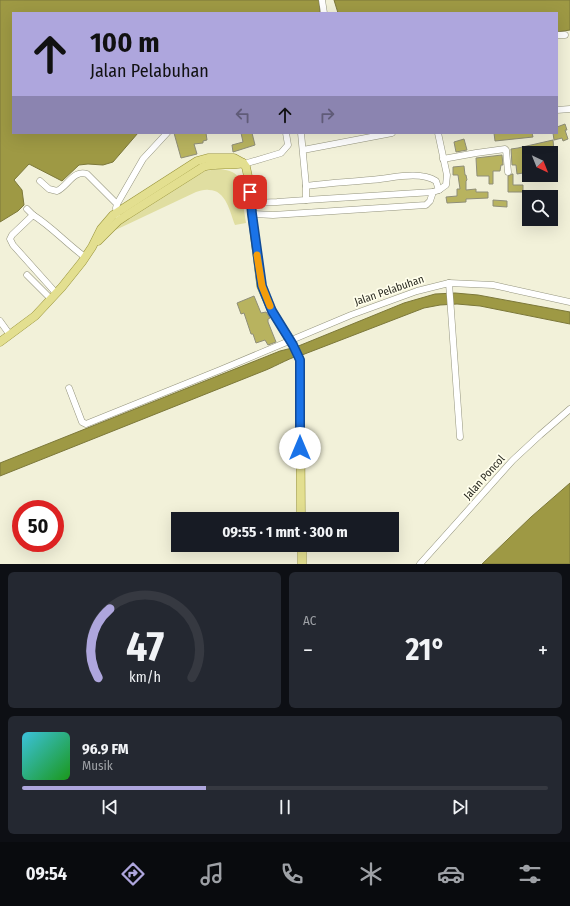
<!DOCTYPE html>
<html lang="id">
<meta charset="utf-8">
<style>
:root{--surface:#171b24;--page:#242831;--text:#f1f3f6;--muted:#9ea1a6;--line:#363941;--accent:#aea6dd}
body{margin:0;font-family:"Fira Sans Condensed",sans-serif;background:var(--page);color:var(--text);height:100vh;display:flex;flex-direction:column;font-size:15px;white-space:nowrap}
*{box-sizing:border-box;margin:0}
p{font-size:13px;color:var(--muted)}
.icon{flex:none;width:22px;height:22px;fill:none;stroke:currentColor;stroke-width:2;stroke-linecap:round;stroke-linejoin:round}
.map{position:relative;height:564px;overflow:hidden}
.drawer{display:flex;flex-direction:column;gap:8px;padding:8px;background:#0d0f14;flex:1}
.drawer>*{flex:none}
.top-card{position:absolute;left:12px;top:12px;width:546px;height:122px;border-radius:0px;box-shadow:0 4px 16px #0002;background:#aea6dd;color:#111;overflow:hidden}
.needle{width:26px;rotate:137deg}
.buttons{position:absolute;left:522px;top:146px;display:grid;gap:8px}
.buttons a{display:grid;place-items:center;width:36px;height:36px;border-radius:0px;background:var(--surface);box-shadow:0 4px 16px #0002;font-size:20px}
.speed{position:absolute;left:12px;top:500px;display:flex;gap:8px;font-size:20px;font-weight:700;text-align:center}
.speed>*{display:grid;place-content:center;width:52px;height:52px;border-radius:50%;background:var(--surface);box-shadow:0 4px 16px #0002;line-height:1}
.speed .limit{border:6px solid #d22;background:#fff;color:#111}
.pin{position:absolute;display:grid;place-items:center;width:34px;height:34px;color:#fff;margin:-17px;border-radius:8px;box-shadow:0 2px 6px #0006}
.me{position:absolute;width:44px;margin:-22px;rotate:0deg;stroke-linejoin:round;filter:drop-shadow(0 0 3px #0008)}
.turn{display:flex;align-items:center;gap:14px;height:84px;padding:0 12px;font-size:18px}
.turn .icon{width:52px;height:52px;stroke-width:2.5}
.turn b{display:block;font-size:28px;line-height:34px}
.lanes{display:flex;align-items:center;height:38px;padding:0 12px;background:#0003;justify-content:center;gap:20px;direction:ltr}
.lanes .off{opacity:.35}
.big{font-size:30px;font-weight:700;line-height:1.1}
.drawer .widget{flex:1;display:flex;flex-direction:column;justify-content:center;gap:6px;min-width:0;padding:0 14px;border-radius:6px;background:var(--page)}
.drawer .dial{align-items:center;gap:0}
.dial svg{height:104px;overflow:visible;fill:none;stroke:var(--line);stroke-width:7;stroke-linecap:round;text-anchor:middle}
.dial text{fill:var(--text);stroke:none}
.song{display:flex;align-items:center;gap:12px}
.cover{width:48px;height:48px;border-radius:6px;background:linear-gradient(135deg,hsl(190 70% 55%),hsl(120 70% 35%))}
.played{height:4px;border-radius:2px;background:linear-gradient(90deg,var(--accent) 35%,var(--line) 35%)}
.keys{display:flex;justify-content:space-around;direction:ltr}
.heat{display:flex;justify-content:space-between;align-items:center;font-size:22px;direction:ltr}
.drawer .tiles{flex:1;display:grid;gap:8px;grid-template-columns:1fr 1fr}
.widget:last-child{grid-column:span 2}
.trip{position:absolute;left:171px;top:512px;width:228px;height:40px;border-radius:0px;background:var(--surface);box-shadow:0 4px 16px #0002;font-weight:700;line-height:40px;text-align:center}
.menu{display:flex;height:64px;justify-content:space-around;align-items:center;background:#090b0e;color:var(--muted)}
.menu .icon{width:28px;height:28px}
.menu .current{color:var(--accent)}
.menu b{font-size:18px;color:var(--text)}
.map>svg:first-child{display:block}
</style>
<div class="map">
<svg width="570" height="564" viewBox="0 0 570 564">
<rect width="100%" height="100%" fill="#f2f1d9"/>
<path fill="#e0dea1" d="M218,169c9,1 15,1 21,9l7,45 -11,2c-5,-13 -9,-35 -26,-35 -4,-1 -9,1 -13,2l-89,42 14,-13 84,-50z"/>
<g fill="#9e9944" stroke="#7c783a">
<path d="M0,0h319l1,13h-307v120h125l-25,29 -10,3 -15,-1 -9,1 -17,16 -33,-17 -15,16 8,10 2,15 -6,6 -18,11z"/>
<path d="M334,0h236v30l-13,2v-19h-219z"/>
<path d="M455,293l23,2 92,17v12l-90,-18 -23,-2 -17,1 -16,3 -122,47c-9,1 -26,11 -36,15l-266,106v-13l280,-112 16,-4 108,-44 31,-9z"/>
<path d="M570,483v81h-88l49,-47z"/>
</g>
<g fill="#b8b35f" stroke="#8f8e78">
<path d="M565,124l2,6h-2l3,9 -5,2 -1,-3 -8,2 -1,-7h4v-6z"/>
<path d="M174,133h32l1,7 -4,1v2l-9,1 3,10 -16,4z"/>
<path d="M241,133h11l3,12 -22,7 -1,-7 11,-3z"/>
<path d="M494,133h38l1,4 -38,4z"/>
<path d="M464,139l3,11 -11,2 -2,-10z"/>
<path d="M553,140l1,11 -6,2h-19v19l-12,2 -1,-9h-4l-1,-16 7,-1z"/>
<path d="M502,155l1,10h-2l-1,6h-7v13h-4v-8h-12l-1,-18z"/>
<path d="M464,166l1,9h1l1,5 -1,1v9l10,-1v3h12v6l-22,1v3l-19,1 -1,-6 11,-1v-7h3l-2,-14h-5v-8z"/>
<path d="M512,174h1v11h10v7h-15v-16z"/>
<path d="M493,200l14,1v6l-14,-1z"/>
<path d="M254,296l7,17 5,-1 4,6 -2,1v3l8,20 -8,3 -3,-5 -9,3 -3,-9h-2l-7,-21 -3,1 -4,-11z"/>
</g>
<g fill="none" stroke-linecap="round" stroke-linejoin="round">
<g stroke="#94947e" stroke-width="7">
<g id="minor">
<path d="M322,0l2,13"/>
<path d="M557,35h8"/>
<path d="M557,110l13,-1"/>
<path d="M301,133l5,53"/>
<path d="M303,150l89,-17"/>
<path d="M443,159l33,-6 29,-4 1,1 2,22"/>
<path d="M244,164l37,-11 7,-8 -2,-12"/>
<path d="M40,181l9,8 8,2c10,-4 17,-22 30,-17l30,30 -1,4 1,7"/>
<path d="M306,200l127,-8"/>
<path d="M252,203l25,-1 29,-2v-14c21,-3 42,-4 64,-6 20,-1 48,-10 66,1l3,9"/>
<path d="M117,204l26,-45 24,-26"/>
<path d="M27,209l7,7"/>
<path d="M252,214l21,1 153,-10 4,-4 3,-9 6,-2 7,-5 1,-10 -9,-42"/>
<path d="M27,275l24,24"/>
<path d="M449,283l11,154"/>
<path d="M56,293l-43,-48 -3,-6 2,-4 21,-20c19,12 34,29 52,42"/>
<path d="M0,321l10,14"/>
<path d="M69,388l13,34 4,2 134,-54 131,-55 66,-24 32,-8 44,2 77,17"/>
<path d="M420,564l93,-104 27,-25 30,-26"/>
</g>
</g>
<g stroke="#979239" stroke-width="9">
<g id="major">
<path d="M243,163l3,4 3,14 3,33 9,72 11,25 21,34 7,15 1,159"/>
<path d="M98,241l20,-20 9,-6 76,-48c13,-4 27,-1 40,-4"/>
<path d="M0,342l35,-26 27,-29 20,-25 10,-15 9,-18 12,-14 84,-54 11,-3h26l9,5"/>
<path d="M302,545v19"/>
</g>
</g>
<use href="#minor" stroke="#fff" stroke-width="6"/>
<use href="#major" stroke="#e3df90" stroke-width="8"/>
</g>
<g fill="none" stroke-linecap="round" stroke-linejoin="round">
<g stroke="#114b97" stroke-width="10">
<path id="route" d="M250,192l2,22 10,72 10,25 21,34 7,15v88"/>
</g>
<use href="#route" stroke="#1a73e8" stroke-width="7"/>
<path stroke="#f59e0b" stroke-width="7" d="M257,255l5,31 8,20"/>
</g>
<g text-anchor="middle" stroke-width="3.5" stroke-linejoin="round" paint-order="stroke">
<g font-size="11" fill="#2b2b22" stroke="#fffeeb">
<text transform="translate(389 290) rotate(-19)" y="4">Jalan Pelabuhan</text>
<text transform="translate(484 477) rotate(-48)" y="4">Jalan Poncol</text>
</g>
</g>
</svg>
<div class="buttons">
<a><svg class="needle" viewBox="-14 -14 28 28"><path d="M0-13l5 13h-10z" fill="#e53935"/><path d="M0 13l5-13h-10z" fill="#9ea1a6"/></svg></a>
<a><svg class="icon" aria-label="search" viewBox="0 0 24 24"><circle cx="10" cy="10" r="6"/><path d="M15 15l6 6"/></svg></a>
</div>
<div class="speed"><div class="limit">50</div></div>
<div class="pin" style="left:250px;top:192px;background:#d93025"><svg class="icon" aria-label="arrive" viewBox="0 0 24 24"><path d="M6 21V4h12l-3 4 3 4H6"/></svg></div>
<svg class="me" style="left:300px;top:448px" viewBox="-20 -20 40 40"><circle r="19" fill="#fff"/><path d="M0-13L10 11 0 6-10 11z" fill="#1a73e8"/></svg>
<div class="trip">09:55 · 1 mnt · 300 m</div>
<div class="top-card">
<div class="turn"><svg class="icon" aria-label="ahead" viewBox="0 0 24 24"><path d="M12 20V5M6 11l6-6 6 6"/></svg><div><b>100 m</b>Jalan Pelabuhan</div></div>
<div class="lanes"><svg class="icon off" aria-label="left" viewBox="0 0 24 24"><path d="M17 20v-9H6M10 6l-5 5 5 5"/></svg><svg class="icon" aria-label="ahead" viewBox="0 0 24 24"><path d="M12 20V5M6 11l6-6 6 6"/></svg><svg class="icon off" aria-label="right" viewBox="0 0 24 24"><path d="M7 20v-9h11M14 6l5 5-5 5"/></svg></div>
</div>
</div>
<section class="drawer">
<div class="tiles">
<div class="widget dial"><svg viewBox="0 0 100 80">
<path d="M14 69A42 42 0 1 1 86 69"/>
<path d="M14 69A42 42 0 0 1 23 16" stroke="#aea6dd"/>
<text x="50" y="56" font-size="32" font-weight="700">47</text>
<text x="50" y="72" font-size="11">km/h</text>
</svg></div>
<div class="widget"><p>AC</p>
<div class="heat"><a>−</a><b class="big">21°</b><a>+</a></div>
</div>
<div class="widget">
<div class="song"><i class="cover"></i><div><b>96.9 FM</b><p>Musik</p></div></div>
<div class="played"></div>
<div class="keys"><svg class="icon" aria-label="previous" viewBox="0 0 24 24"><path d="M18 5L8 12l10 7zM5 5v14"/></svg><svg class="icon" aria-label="pause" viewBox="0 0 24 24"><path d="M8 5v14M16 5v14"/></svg><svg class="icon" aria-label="next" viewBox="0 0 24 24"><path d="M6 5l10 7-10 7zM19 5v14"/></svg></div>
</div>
</div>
</section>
<nav class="menu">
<b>09:54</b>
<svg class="icon current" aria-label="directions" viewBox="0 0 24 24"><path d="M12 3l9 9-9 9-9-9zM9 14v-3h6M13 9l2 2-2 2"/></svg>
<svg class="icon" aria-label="music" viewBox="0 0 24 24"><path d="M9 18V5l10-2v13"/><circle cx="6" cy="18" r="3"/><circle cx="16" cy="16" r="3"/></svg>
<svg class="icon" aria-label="phone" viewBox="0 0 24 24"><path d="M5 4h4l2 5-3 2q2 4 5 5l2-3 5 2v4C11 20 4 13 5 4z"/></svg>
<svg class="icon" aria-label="climate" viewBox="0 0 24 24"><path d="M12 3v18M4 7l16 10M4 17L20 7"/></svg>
<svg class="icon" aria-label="car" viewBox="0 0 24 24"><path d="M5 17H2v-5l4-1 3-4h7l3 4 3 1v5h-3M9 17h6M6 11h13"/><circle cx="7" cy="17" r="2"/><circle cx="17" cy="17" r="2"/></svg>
<svg class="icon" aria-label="filters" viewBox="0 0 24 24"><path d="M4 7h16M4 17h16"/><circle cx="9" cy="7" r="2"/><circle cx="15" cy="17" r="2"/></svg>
</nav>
